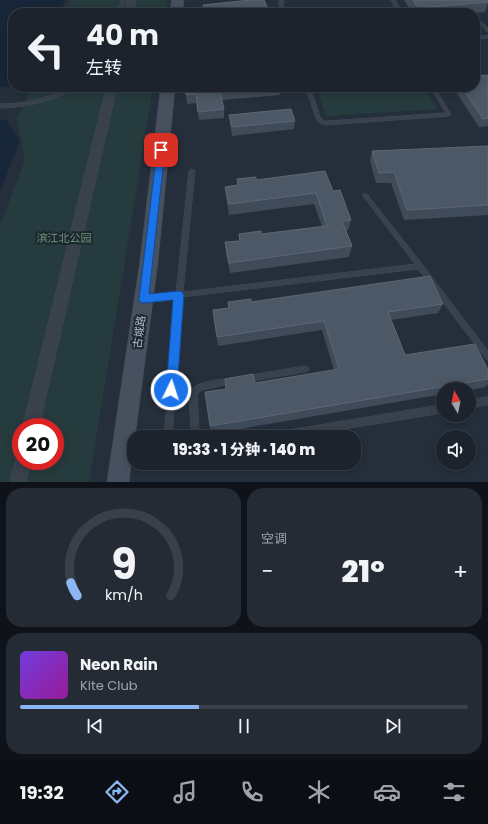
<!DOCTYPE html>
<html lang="zh">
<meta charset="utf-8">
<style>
:root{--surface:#1c232d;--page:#252b35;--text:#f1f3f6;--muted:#a0a4aa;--line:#3a4049;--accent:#8db7f3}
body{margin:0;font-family:Poppins,"Noto Sans SC",sans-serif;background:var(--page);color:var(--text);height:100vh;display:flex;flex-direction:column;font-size:15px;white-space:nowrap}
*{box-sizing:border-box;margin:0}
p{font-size:13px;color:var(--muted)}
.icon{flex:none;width:22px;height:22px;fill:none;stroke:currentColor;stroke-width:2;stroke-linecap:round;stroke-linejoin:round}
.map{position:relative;height:482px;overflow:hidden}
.drawer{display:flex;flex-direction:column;gap:6px;padding:6px;background:#0f1319;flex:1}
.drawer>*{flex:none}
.guide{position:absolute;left:8px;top:8px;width:472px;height:84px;border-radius:16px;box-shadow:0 2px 10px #0003,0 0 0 1px var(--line);background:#1c232d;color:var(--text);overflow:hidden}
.needle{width:26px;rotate:351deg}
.buttons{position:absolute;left:436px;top:382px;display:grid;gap:8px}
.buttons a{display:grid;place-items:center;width:40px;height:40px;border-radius:50%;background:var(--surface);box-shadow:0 2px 10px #0003,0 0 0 1px var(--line);font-size:20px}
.speed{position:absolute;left:12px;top:418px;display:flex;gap:8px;font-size:20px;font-weight:700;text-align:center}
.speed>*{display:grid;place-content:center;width:52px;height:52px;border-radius:50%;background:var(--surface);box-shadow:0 2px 10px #0003,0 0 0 1px var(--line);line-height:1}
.speed .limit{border:6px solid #d22;background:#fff;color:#111}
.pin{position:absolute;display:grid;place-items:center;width:34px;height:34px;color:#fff;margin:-17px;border-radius:8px;box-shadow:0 2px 6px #0006}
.me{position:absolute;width:44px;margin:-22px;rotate:4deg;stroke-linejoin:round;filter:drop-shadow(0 0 3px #0008)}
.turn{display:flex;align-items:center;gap:14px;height:84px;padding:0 12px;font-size:18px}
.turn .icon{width:52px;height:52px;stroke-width:2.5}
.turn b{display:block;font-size:28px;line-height:34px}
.big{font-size:30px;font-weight:800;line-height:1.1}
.drawer .widget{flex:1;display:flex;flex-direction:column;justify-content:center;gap:6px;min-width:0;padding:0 14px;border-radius:16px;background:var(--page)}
.drawer .dial{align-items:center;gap:0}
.dial svg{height:104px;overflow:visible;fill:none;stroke:var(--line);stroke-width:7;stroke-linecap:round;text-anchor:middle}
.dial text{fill:var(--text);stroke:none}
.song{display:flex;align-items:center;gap:12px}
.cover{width:48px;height:48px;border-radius:6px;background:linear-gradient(135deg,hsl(260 70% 55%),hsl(300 70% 35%))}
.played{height:4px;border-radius:2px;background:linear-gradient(90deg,var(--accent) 40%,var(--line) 40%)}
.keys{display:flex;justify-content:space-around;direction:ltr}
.heat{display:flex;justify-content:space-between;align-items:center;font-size:22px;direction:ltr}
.drawer .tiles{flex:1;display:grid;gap:6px;grid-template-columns:1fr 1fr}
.widget:last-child{grid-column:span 2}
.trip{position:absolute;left:127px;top:430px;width:234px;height:40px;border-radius:16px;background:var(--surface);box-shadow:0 2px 10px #0003,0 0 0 1px var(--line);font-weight:800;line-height:40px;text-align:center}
.tabs{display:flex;height:64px;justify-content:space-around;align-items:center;background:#0b0e12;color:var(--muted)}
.tabs .icon{width:28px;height:28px}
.tabs .current{color:var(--accent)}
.tabs b{font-size:18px;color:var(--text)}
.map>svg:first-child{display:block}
</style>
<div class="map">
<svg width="488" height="482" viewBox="0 0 488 482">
<rect width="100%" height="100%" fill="#252f3c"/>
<g fill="#263b3d" fill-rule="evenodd">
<path d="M70,0h97l-2,13h-101z"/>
<path d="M31,87h122l-64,395h-89v-256l25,-66 -8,-41zM21,427h34v34h-34z"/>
<path d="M316,87h108l13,22 -111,7z"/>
</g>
<g fill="#182639">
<path d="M0,0h65l-5,13h-47v73l-13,1z"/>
<path d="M0,119l6,1 14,20 -20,52z"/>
</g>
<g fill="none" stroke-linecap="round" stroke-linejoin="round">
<g stroke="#414a55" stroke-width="1">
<g id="lane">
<path d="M122,0h4l-6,13h-4z"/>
<path d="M280,0h4l-1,5 3,8h-4l-3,-8z"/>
<path d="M391,0h4l8,13h-4z"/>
<path d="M475,22h7l6,6v4h-1l-7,-8h-5z"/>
<path d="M488,36v2l-13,1v-2z"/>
<path d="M69,87h5c-18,15 -50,20 -74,21v-4c24,0 47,-5 69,-17z"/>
<path d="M306,87h4l10,30 4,4h3l119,-8 -16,-26h4l17,27 -2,2 -122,9 -7,-2 -4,-5z"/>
<path d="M192,169l3,2 -12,121 232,-28 -52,-68 -1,-1 1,-1h4l55,70 66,87v9l-2,-1 -68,-90 -236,28 -10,140h-8l12,-139 -31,4 -2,-1 -1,-2 1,-2 2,-1 31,-3 13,-122z"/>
<path d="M305,366l3,1 1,2 -1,2 -3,1 -59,10 -3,-1 -1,-2 1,-2 3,-1z"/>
<path d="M231,378l3,1 1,2 -1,2 -32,7 -5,4 2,36 3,7h-8l-3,-7 -2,-38c7,-11 30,-12 42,-14z"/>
<path d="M488,397v8l-19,3v-8z"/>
<path d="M443,405v8l-149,24h-27l1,-3 3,-1z"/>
</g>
</g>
<g stroke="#414a55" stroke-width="1">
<g id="street">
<path d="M128,0h8l-3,13h-8z"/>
<path d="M107,87h10l-78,340h-16z"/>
<path d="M21,454v7h10l-5,21h-16l7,-27z"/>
</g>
</g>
<g stroke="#414a55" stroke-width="1">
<g id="secondary">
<path d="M172,0h12l-2,13h-12z"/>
<path d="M161,87h14l-17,174 -23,176h-1l-5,45h-22l33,-221z"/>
</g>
</g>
<use href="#lane" fill="#38414c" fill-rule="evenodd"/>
<use href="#street" fill="#38414c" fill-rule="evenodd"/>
<use href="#secondary" fill="#46505f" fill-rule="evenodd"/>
</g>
<g fill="#404b5a">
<path d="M404,0h83l1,1v2l-3,9 -10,1h-63z"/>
<path d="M203,5l65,4 -1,4h-63z"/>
<path d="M488,75v51l-9,1 -26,-40h22z"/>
<path d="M185,87h95v8l-58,5 2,9v9l-25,2 -3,-17 -9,1z"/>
<path d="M229,115l66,6 -1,8 -62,7 -2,-13z"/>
<path d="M488,146v69l-84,5 -13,-37h-15l-6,-22 2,-10z"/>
<path d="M237,179l19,1 77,11 18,29 -3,10h-2l6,16 -3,11 -119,16 -4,-20 -1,-11 14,-1v-7h22l61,-8 -8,-22 -85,11 -3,-18 -1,-10 12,-2z"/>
<path d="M228,302h23l192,2 -5,9 -47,7 14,35 83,15v14l-3,3 -16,3v-1h-26v5l-232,40 -6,-42 21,-3 -1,-10 30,4 79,-13 -12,-40 -104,16 -4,-26 -1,-10 15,-2z"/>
</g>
<g fill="#4c5866" stroke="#5c6775">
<path d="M250,0h14l4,9 -6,1 1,3h-58l-2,-8z"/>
<path d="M413,0h74l1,2 -70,6z"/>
<path d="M488,75v43l-5,1 -21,-32h13v-11z"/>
<path d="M185,87h86l-51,5 4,17 -26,3 -2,-18 -10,1z"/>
<path d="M291,109l4,12 -63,6 -3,-12z"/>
<path d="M488,146v59l-81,5 -13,-38 -15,1 -7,-22z"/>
<path d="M325,171l8,20 7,-1 11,30 -9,1 10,25 -123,17 -4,-21 15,-1 -1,-7 22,-3v3l66,-8 -11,-33 -87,11 -4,-17 13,-2 -1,-6 19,-2v3z"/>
<path d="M430,276l13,28 -55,8 17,43 70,-11 13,26v9l-278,47 -5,-34 21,-3 -1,-10 28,-5 2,9 84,-14 -15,-48 -107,16 -4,-27 16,-2 -1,-6 23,-3v3z"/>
</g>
<path fill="#1a73e8" stroke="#114b97" d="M161,148l4,2 -16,144 30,-3 3,1 2,3 -7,95 -2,3 -4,2 -4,-2 -1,-3 7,-90 -29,3 -4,-1 -1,-3 18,-149z"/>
<g text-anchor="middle" stroke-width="4" stroke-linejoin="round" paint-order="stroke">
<g font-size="11" fill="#6c9775" stroke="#1d2631">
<text x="64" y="242">滨江北公园</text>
</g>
<g font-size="11" fill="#b4bcc7" stroke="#1d2631">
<text transform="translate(139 332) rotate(-82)" y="4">古城路</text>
</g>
</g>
</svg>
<div class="buttons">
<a><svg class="needle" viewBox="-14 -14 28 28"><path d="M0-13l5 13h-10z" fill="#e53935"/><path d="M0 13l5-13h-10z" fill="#a0a4aa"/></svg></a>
<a><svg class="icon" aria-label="sound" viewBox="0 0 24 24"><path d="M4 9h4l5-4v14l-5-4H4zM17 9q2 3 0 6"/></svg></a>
</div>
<div class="speed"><div class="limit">20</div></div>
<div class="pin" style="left:161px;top:150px;background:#d93025"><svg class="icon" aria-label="arrive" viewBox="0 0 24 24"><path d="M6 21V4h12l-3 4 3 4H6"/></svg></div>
<svg class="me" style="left:171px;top:390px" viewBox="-20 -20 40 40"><circle r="17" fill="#1a73e8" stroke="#fff" stroke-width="3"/><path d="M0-11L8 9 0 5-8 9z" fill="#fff"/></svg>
<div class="trip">19:33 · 1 分钟 · 140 m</div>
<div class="guide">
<div class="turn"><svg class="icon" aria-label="left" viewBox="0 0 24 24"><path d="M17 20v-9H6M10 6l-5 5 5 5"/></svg><div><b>40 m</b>左转</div></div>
</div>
</div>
<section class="drawer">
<div class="tiles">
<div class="widget dial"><svg viewBox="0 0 100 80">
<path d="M14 69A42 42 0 1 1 86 69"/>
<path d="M14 69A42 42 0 0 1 9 59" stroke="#8db7f3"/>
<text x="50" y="56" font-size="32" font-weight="700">9</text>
<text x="50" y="72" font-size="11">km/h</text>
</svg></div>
<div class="widget"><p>空调</p>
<div class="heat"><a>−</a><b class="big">21°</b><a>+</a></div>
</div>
<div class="widget">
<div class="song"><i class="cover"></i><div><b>Neon Rain</b><p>Kite Club</p></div></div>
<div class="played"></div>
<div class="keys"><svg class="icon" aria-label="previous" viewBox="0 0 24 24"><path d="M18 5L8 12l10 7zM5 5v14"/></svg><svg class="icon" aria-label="pause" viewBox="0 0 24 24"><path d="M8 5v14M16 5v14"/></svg><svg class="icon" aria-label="next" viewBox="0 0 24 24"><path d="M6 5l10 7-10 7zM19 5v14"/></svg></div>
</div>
</div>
</section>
<nav class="tabs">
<b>19:32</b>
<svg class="icon current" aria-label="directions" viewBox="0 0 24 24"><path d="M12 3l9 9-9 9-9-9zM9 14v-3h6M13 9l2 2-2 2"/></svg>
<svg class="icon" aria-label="music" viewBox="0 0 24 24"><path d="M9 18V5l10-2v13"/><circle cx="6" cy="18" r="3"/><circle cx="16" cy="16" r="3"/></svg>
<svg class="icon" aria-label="phone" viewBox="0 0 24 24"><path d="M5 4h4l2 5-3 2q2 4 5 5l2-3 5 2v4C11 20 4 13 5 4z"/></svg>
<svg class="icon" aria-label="climate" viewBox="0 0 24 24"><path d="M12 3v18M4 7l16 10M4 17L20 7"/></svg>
<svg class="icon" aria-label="car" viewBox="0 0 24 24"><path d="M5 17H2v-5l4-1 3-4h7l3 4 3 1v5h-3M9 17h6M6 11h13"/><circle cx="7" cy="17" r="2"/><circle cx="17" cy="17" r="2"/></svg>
<svg class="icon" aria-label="filters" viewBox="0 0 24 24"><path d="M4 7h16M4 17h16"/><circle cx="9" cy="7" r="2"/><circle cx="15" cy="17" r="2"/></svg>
</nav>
